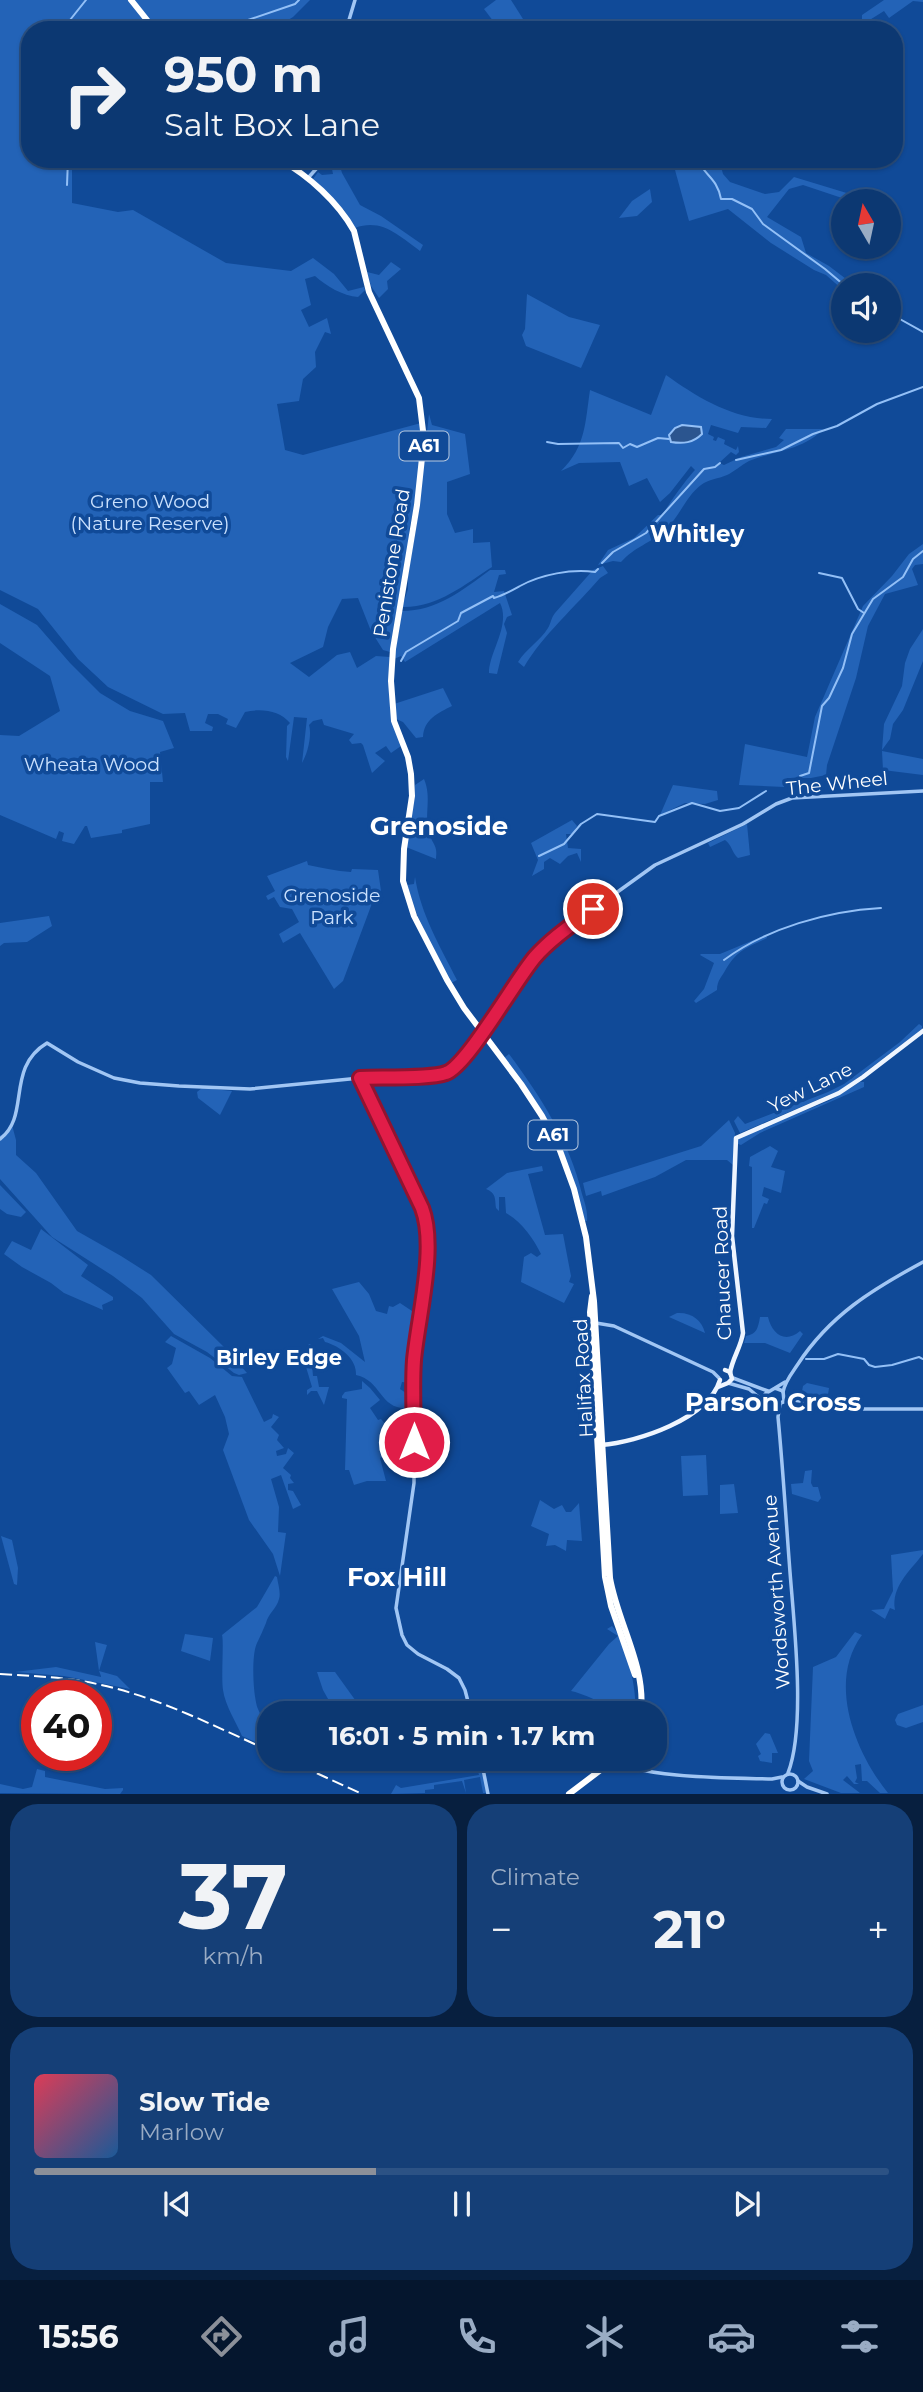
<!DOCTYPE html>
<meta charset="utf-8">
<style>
:root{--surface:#0c3872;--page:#153f77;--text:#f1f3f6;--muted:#9aacc4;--line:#2c5284;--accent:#8c9099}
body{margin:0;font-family:Montserrat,sans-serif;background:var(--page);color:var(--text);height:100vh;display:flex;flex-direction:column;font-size:26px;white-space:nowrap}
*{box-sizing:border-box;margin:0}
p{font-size:23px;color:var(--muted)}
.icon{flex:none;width:38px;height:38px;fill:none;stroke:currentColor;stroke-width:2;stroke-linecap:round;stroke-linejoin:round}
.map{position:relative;height:1794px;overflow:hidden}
.panel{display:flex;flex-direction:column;gap:10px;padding:10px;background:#071f3f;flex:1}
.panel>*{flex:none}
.hud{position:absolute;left:21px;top:21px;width:882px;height:147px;border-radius:28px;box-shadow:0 2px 5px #0004,0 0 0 2px var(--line);background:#0c3872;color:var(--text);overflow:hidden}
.needle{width:46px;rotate:351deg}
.buttons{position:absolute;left:831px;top:189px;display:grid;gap:14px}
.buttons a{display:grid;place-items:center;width:70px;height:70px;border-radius:50%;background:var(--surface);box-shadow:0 2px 5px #0004,0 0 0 2px var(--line);font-size:35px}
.speed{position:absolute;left:21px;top:1680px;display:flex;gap:14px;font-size:35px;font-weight:700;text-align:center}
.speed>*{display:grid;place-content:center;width:91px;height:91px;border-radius:50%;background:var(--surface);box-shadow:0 2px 5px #0004,0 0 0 2px var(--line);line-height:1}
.speed .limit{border:10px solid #d22;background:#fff;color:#111}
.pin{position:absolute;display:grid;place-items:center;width:60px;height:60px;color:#fff;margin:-30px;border:4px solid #fff;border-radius:50%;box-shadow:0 2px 7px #0007}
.me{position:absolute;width:77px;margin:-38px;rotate:0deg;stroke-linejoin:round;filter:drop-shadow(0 0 5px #0008)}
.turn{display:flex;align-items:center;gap:24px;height:147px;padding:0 28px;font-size:32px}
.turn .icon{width:91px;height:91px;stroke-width:2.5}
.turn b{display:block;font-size:49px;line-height:60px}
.big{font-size:52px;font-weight:700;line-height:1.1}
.panel .tile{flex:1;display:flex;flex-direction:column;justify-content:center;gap:10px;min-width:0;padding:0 24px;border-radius:28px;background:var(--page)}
.panel .dial{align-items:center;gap:0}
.dial b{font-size:91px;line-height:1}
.song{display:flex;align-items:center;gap:21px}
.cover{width:84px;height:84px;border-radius:10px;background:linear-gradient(135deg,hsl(350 70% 55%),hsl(210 70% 35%))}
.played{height:7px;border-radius:4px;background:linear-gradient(90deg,var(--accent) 40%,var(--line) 40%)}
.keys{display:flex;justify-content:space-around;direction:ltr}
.heat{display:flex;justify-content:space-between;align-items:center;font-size:38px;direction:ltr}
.panel .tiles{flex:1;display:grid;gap:10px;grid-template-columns:1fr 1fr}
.tile:last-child{grid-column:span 2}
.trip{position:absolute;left:257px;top:1701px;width:410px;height:70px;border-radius:28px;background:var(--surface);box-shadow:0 2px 5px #0004,0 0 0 2px var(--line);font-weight:700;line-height:70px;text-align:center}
.menu{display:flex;height:112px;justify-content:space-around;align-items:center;background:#05162e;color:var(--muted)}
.menu .icon{width:49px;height:49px}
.menu .selected{color:var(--accent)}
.menu b{font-size:32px;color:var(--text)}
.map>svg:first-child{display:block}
</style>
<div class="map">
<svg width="923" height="1794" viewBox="0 0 923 1794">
<rect width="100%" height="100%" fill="#104a98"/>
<g fill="#2363b7">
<path d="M0,0h310l-17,17 -21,13h-242v129h42v44l46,9 15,-2 93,53 65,8 22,-13 21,16 14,17 16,-4 1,3 -7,7c-15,-1 -32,-11 -43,-21l-10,3 6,26 -10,5 8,17 18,-9 4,16 -6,-2 -10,20 1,15 -13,12 -4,22 -22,3 8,46 18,5 118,-32c3,27 -3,56 -7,83 -1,12 -6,21 -5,33l-19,113 -7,-2 -12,-19 -13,-33 -16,1 -14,28 -5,20 -33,16 19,14 28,-22 13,-3 7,16 19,-12 14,1v52l11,37 -10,7 -5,-7 -11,7 10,8 -13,12 -9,-28 -2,-2 -9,1 -3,-4 5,-6 -30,-9 -2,-6 -9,2 -4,4c3,10 -1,28 -7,38l5,-45 -13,-1 -6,44 -2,-4 1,-31 3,-3c-10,-12 -28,-15 -45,-11l-9,16 -10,-4 2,-5 -10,-5h-10l-3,9 8,4 -1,4h-22l-5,-18 -22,1 -55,-27 -30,-28 -40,-50 -38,-19z"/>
<path d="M496,0h15l19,30h-30l-16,-21z"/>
<path d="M884,0h39v2l-10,-1 -24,17 -5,-7 -24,15 2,4h-13l13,-9v-6z"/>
<path d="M330,159h8l4,14 18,32 21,11 42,29 -3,6c-21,-15 -38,-33 -65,-23l-11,-18 -31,-31 5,-7 4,3 11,-1z"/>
<path d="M672,159h47l4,15 7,8 35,12 14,-2 15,-15 79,24h-22l-48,-16 -14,4 -22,28 34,20 5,16 23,13 25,19h-10l-1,5 -17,-15 -12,-5 -43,-27 -43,-34 -39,12z"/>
<path d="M650,189l2,13 -15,14 -18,2 13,-17z"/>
<path d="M391,262l10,7 -14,12 1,8 -9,9 -8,-12 -4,-14 12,3z"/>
<path d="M527,294l42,23 31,8 -19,43 -55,-22 -4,-11 3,-6z"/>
<path d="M666,375c31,22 66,44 106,44l-6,9 -25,-1 -3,6 -27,-8 -3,9 6,3 -1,3 3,1 2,-4 7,3 -1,4 12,6 2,-4 1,6 -3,3 -5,-3 -12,11 5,2 17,-8 35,-10 8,-7 -5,-2 7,-9h37c-19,21 -49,22 -74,32 -8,4 -15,11 -22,14 -9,4 -18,4 -26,10 -15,11 -22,33 -37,46 -15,13 -28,15 -43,31l-8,-1 -15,4 10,-15 26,-12 24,-23h5c3,-8 25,-38 32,-45l-4,-4 -21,27 -10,9 -13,-24 -18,8 -9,-24 -41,1 -18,8c25,-25 24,-48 29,-81l61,25z"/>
<path d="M429,414l3,11 33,9 5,40 -23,8v32l8,19 18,-4v14l17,-1 2,25c-28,18 -55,41 -90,40l6,-18v-14l9,-52z"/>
<path d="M923,544v20l-8,1 -3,4 6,16 -33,9 -17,32 -12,52 -29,87 -1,10 -15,3h-24l-3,9 -45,-2 6,-41 62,13 8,-40 48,-111 29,-30 17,-22z"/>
<path d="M603,566l5,7 -8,5c-23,27 -58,58 -76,89l-6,-5c8,-13 22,-21 30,-34 3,-5 3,-10 7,-15l38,-43z"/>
<path d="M490,570h15l1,4 -7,1 -5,17 10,-1 8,24 -5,2 -3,7 3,9 -10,41 -8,-1c0,-21 22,-48 11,-70l-95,59 -4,-6 -7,3 8,-48c35,0 61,-21 88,-41z"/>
<path d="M0,604l37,21 33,38 30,30 30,18 33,10 11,27 -14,4 3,30h-13v42l-28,6v3l-31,5 -4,-12h-2l-11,18 -12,-3 2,-8 -5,-2 -3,8 -56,-24v-80l19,1 41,-25 -10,-35 -50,-33z"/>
<path d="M923,629v32l-20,49 -10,14 -3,15 -8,11 2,-26 18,-38 3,-23 5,-14z"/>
<path d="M443,688l9,18c-14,7 -28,13 -29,31l-7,1 -13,-16 -7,-3 -2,-15z"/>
<path d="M882,751l41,8v16l-40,-5z"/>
<path d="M424,779c8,19 0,34 5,53 3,13 9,12 7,27l-30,-12 9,-50v-12z"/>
<path d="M673,785l44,6 1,9 -13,4 -20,-1 -25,12z"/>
<path d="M572,820l5,6 -4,8h-7l2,14 13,1v13l-4,-9 -9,3 -8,8 -10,-6 -6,4v7l-12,7 6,-16 -7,-17z"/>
<path d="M747,824l3,31 -12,3c-6,-5 -6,-13 -13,-18l-15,7 -2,-4z"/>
<path d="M307,861l1,4c15,3 28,6 43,7l1,-3 26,1 3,21 -7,7 -31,83 -9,8 -34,-56 -17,10 -4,-9 20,-12 -7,-13 -12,-2 -6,-10 -6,3 -2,-4 9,-5 -8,-15z"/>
<path d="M415,877c6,38 25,69 42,103l-6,3 -33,-66 -11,-32 7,-1z"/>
<path d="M49,916l3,10 -25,16 -23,1 -4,3v-23z"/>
<path d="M766,935l1,3c-20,10 -29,11 -41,31 -4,8 -9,11 -9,21l-21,13 -2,-2 10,-12 10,-26 -14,-8 1,-1h19z"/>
<path d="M919,1024l3,2v3l-79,60 -103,44 -6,-12 4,-5 7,8 83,-32 16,-8 56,-42z"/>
<path d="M509,1054c32,43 61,88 73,140 3,9 6,19 5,27h-3l-19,-63 -61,-100z"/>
<path d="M860,1082h4v5l-104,46 -19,12 -3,-1v-4l6,-5 87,-35z"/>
<path d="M202,1088l30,3 -12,24 -22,-17 -1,-6z"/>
<path d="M729,1120l6,13 -2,32 -6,-5h-41l-31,17 -53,19 -1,-5 -15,5 -3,-13 118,-37z"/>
<path d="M12,1125l4,15v15l20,18 41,58 44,25 30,19 75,74 21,24 -8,2 -5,-2 -27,-21 -33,-18 -32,-36 -29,-22 -61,-39 -52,-58v-44l4,3z"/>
<path d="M770,1146l8,5 -7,16 14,4 -4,22 -17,-6 -2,9 7,3 -2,5 -3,-1 -10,25h-2v-61l-3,-1 1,-9z"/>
<path d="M542,1166l1,5 -15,3 17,61 18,-1 8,42 -2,6 5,2 -10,19 -43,-21 3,-25 7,-4 6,4 4,-3c-7,-15 -20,-33 -35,-41l-1,-16h-6v14l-3,-3c-1,-10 0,-15 -10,-19l21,-16z"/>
<path d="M0,1185l26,27 -5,5 -14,-3 -7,-5z"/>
<path d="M41,1229l47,36 -7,11 32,21v3l-11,5 1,5 -39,-17 -13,-10 -29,-16 -18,-13 8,-13 19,9z"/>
<path d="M359,1282l10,12 7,17 11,3 2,-8 4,1 7,-4 18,12 -7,68 -9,-1 -2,7 12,8 -2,11c-31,3 -27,-27 -54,-33 1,-16 -16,-29 -31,-33l-2,-4 -5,1 5,-3 18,7 24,19 -6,-26 -27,-47z"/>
<path d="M677,1313c14,-1 25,7 28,20l-36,-16z"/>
<path d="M760,1317h8c4,17 17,27 32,14l3,3 -13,19 -25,-10h-21l2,-7c11,-2 12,-8 14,-19z"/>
<path d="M171,1336l39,22 22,18 10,1 22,45 8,-4 1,-4 6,3 -8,10 8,8 -2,5 7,8 -8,3 1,5 9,-2 2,-6 6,5 -11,15 8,7 -1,3 4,5 -6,1v6l5,1 8,14 -8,4 -12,-34 -10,4 8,28 -1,25 8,1 -6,43 -7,-22 -24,-34 -26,-70 6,-16 -4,-17 -10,-22 -16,10 -10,-14 -4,2 -18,-25 5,-4 4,-16 -11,-6z"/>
<path d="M310,1344l6,9 -13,5 4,8 5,-1 1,11h4l2,11h10l-5,18 -7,-14h-6l-4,4v-5l5,-3 -6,-20h-11l-1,-8h-7l11,-8 6,5 7,-4 -3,-7z"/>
<path d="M362,1381l8,7 10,12 -10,8 8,12 3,-1c9,12 18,10 31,14v15l-32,10 6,23h-19l-13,4 -5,-15h-4l2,-71 -5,-1v-2l3,-4 17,-3z"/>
<path d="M807,1383l22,5 -2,13 -26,-4 2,-11z"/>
<path d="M706,1455l2,40 -25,1 -2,-40z"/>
<path d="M812,1470l-1,13 2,4h5l3,11 -3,4 -26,-8 -1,-10 12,-1 2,-12z"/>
<path d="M734,1484l4,29 -18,1v-29z"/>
<path d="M540,1500l14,9 8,-4 4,7h5l8,-9 3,38 -15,-1 -1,11 -11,-6 -9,1 3,-12 -18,-8z"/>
<path d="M1,1536l11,4 6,28 -1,17 -3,-1z"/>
<path d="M923,1550v4c-14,18 -32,33 -28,56l-5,-2 -5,11 -14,-9 13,-1 9,-18 -2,-36z"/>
<path d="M275,1576l2,1c1,7 4,16 2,22 -2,9 -11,15 -13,24 -3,7 -5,12 -9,20 -6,12 -4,54 1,66 2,6 6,9 11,12v27l-27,-12c-6,-14 -17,-31 -19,-46 -2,-13 1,-49 -1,-55l35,-28z"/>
<path d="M612,1626c14,13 26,67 23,87 -21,0 -41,-17 -64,-22l38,-47 9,-8 -11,-7z"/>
<path d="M855,1632l7,3c-35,47 -7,117 26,158h-8l-13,-12h-5l-1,-17 -6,1 2,13 -2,4 4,2h-5l-7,-8 -4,4 17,13h-19l-37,-14 9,-8 -4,-10 4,-94 23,-10z"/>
<path d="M185,1634l28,4 -3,23 -29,-10z"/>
<path d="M95,1642l12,3 -8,26 18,5 13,13 -66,-13 -49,-4 41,-5 45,10v-1l-2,-5z"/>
<path d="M317,1672h18l23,32v9h-22l-13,-23z"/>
<path d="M923,1705v17l-17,6 -9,-3 -2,-5 3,-6z"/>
<path d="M765,1733l5,1 8,19h-6v10l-12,-2 -2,-5 3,-2 -5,-10z"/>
<path d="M37,1769l8,2v6l60,12 18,-1v2l-3,4 -120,-1v-9l23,5 9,-2z"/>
<path d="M482,1770l5,23h-4l-3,-16 -16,3 2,13 -4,-12 -28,4v4l-9,1v3l-34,1 5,-9 5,3 78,-13 -1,-4z"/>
</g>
<path fill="#2b558f" stroke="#93c0f7" stroke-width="2" d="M682,425l19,2 1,7c-9,9 -19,10 -31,8l-2,-7 6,-7z"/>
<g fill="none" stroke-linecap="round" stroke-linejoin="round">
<g stroke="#93c0f7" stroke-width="2">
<path d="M62,30l24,-30"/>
<path d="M239,30l9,-10 47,-16 4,-4"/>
<path d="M698,159c5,16 19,18 23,40h11l20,10 11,15 62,45 19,16"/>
<path d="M67,185l1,-26"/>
<path d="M889,313l34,19"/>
<path d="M547,442l11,2 61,-1 4,5 7,-4 7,3 21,-9 11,1"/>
<path d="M736,460l45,-10 32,-16 24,-8 40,-22 46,-17"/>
<path d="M602,563l11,-11 33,-19 58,-64 11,-2 5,-4"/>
<path d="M819,573l23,5 16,31 6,4"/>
<path d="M401,661l5,-9 52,-31 3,-8 32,-17 1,2c10,-3 17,-7 26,-12 22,-12 51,-17 75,-14l3,-3"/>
<path d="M800,776l9,-3 13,-67 7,-8 14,-30 9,-34 21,-35 30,-22 10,-18 10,-8"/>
<path d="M539,856l25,-12 17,-20 16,-10 58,8 4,-6 33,-13 28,8 19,-3 27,-17"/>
<path d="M724,960c43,-32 104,-49 157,-52"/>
<path d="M806,1359h18l14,-5 26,5 5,6 6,2 17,-2 27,-8 4,2"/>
</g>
<g stroke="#a1c6f4" stroke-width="3.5">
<path d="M346,30l9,-30"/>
<path d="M308,178l17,-19"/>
<path d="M360,1078l63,134 5,29 -14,127v115l-18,125 6,27 5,10 11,9 29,15 12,9 6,12 6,23"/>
<path d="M0,1139c31,-23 5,-71 47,-96l31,19 36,16 26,5 39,3 71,3 110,-11 87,-5 11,-8 23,-30 48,-71 30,-30 96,-69 88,-41 33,-20 16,-6 131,-7"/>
<path d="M596,1323l18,3 99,46 6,6"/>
<path d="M733,1378l35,13"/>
<path d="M728,1383l21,6 12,10"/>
<path d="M775,1388l8,3 1,10 -10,7h-6l-6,-6 3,-8 20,-12"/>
<path d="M783,1392c2,-11 9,-19 15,-28 32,-49 75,-75 125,-102"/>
<path d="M783,1402l10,-2 67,9h63"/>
<path d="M780,1404l-2,13c5,52 8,103 12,155 4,52 16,155 -2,201"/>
<path d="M481,1759l7,35"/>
<path d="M615,1759c20,20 126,19 157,20l10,-2"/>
<circle cx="790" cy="1782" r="8"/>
<path d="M798,1781l9,6 20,7"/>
</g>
<g stroke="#eef5ff" stroke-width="4.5">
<path d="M730,1373c2,-14 11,-26 13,-40l-11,-97 4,-98 103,-45 24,-16 60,-46"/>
<path d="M718,1387l10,-4 4,-4 -2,-7 -5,-2"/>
<path d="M601,1445c37,-3 107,-26 119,-65"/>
</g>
<g stroke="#fff" stroke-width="6">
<path d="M131,0l24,30"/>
<path d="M279,159c30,17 59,43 75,72l15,61 50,106 5,41 -7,66 -24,144 -2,32 3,40 14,36 3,17 1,22 -8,53 -1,32 11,35 33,64 17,28 57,76 21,32 17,32 15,41 12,48 8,64 16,277c8,46 36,87 31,135"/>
<path d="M592,1296l-2,16 15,265 6,29 24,69"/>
<path d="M569,1794l46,-35"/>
</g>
<g stroke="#fff" stroke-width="2" stroke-dasharray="12 5" stroke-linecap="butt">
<path d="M0,1674c33,2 65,3 97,10 61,13 117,42 173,67"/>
<path d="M286,1759l76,35"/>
</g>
</g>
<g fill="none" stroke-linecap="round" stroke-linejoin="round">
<g stroke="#92132f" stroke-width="18">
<path id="route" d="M414,1442c0,-28 -2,-55 0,-82 4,-43 23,-113 8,-152l-62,-130c20,-1 70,1 86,-5 21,-7 70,-94 89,-116 17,-19 38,-33 58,-48"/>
</g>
<use href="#route" stroke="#e11d48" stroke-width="12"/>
</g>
<g text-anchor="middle" stroke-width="7" stroke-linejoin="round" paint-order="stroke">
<g fill="#104a98" stroke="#b7c9e0" stroke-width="2">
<rect x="399.5" y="431.5" width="49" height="29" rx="5"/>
<rect x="528.5" y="1120.5" width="49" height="29" rx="5"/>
</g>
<g font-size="18" font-weight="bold" fill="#fff">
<text x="424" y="452">A61</text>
<text x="553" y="1141">A61</text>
</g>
<g font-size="19" fill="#cae1fe" stroke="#104a98">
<text x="150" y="508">Greno Wood<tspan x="150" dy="22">(Nature Reserve)</tspan></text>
<text x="92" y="771">Wheata Wood</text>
<text x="332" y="902">Grenoside<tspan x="332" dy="22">Park</tspan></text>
</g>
<g font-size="19" fill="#fff" stroke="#104a98">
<text transform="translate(391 563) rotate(-81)" y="7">Penistone Road</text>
<text transform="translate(837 783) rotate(-6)" y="7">The Wheel</text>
<text transform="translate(810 1087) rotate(-26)" y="7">Yew Lane</text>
<text transform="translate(722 1273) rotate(-92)" y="7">Chaucer Road</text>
<text transform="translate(583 1378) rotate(-93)" y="7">Halifax Road</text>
<text transform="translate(776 1592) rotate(-94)" y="7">Wordsworth Avenue</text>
</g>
<g font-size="21" font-weight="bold" fill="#fff" stroke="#104a98">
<text x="279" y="1365">Birley Edge</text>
</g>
<g font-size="23" font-weight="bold" fill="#fff" stroke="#104a98">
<text x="697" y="542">Whitley</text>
</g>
<g font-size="26" font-weight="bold" fill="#fff" stroke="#104a98">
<text x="439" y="835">Grenoside</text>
<text x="773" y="1411">Parson Cross</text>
<text x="397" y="1586">Fox Hill</text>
</g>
</g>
</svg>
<div class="buttons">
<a><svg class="needle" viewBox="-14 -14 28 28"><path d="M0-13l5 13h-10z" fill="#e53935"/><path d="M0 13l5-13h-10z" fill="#9aacc4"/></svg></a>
<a><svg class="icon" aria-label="sound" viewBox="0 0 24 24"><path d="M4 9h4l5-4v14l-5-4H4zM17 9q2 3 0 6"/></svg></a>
</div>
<div class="speed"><div class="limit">40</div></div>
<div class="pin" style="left:593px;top:909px;background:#d93025"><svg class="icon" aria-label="arrive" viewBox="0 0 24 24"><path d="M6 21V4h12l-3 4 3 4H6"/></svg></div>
<svg class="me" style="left:414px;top:1442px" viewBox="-20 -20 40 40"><circle r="17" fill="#e11d48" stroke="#fff" stroke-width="3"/><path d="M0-11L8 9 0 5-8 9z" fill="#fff"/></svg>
<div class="trip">16:01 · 5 min · 1.7 km</div>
<div class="hud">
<div class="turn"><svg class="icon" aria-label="right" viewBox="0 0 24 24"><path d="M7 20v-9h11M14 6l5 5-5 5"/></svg><div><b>950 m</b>Salt Box Lane</div></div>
</div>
</div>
<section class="panel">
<div class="tiles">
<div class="tile dial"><b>37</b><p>km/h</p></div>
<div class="tile"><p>Climate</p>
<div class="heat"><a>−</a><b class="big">21°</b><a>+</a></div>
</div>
<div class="tile">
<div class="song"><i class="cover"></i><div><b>Slow Tide</b><p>Marlow</p></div></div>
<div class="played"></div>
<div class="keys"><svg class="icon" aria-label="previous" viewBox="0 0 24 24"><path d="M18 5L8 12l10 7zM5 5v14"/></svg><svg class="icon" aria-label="pause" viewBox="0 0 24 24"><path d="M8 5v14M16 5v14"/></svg><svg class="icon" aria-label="next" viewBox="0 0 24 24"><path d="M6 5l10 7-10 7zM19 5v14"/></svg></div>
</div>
</div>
</section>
<nav class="menu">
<b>15:56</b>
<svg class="icon selected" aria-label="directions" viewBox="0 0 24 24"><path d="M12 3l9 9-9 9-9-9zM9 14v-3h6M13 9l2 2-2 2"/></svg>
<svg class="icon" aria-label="music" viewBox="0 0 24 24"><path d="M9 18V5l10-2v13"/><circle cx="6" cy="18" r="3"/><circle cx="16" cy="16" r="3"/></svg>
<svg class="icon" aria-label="phone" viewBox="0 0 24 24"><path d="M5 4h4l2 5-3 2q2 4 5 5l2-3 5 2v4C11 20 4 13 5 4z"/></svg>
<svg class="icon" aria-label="climate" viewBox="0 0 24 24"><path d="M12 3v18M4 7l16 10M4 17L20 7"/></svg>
<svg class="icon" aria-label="car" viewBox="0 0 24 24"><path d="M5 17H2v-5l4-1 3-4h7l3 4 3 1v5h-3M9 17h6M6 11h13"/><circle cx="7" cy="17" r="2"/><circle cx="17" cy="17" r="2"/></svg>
<svg class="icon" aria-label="filters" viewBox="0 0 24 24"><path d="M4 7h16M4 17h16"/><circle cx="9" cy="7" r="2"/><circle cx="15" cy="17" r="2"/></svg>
</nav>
